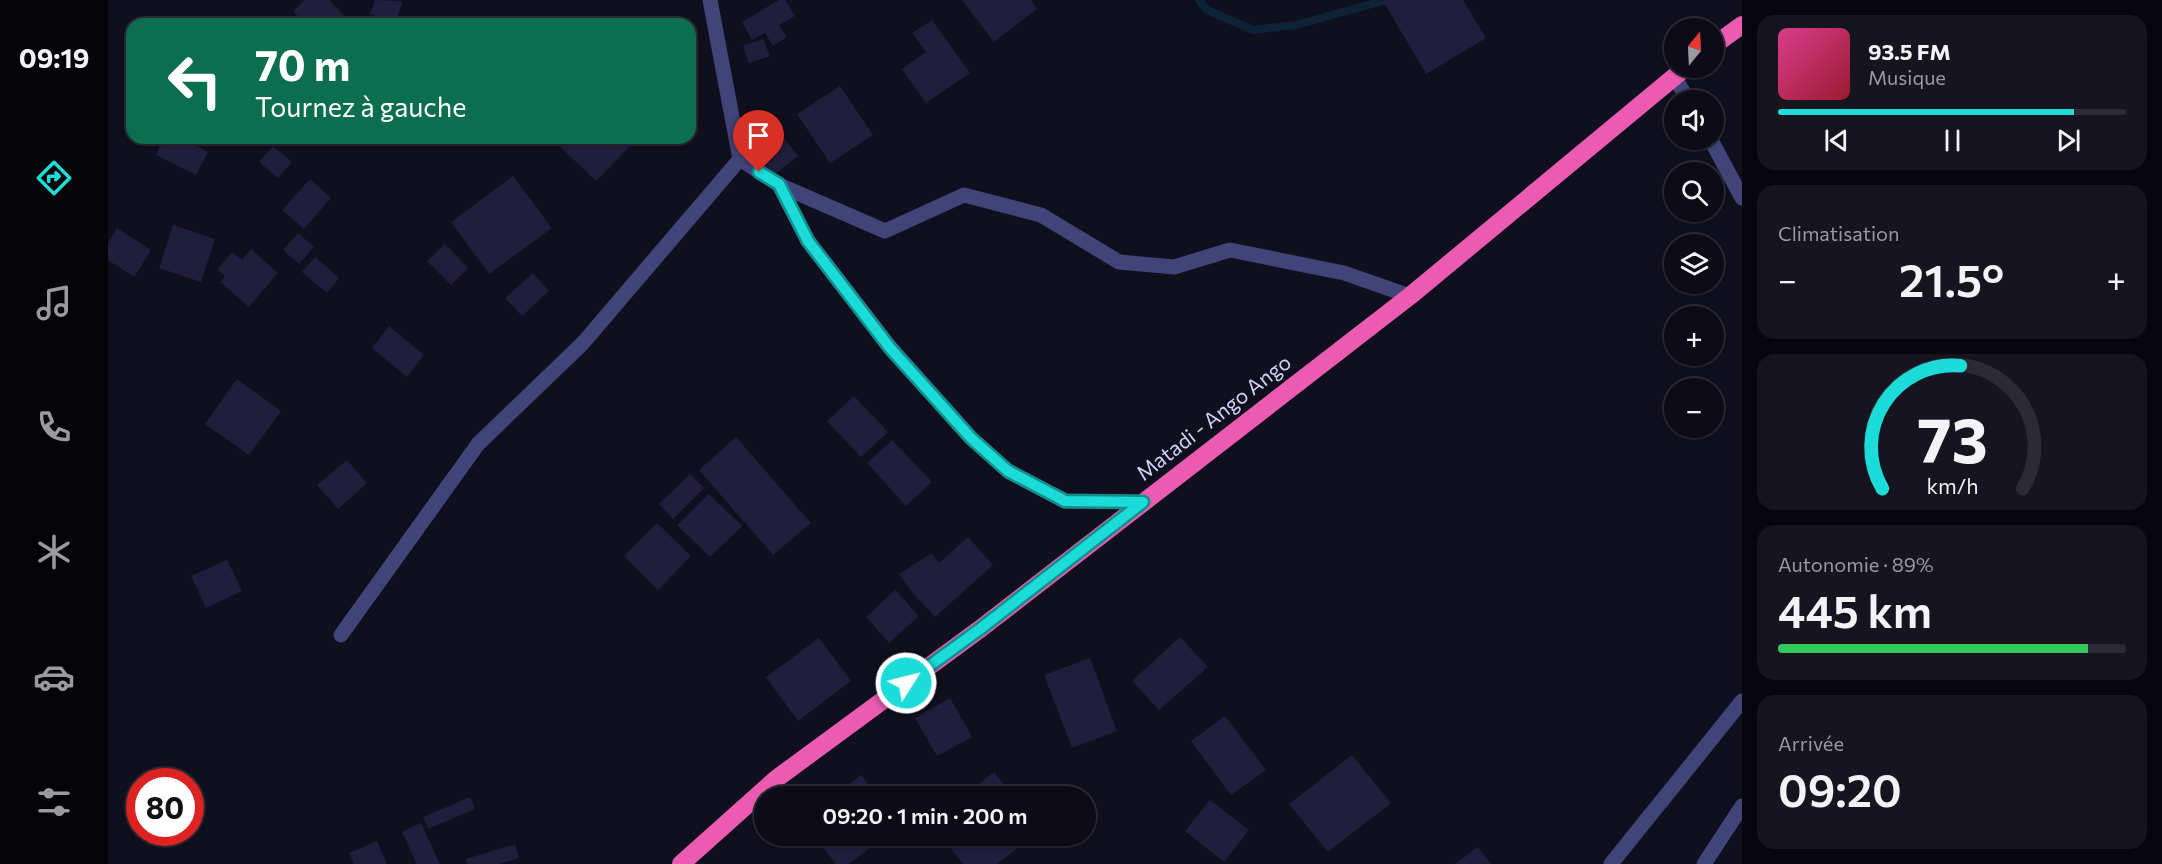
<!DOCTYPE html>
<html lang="fr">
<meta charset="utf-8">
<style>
:root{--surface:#0c0b16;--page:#15141f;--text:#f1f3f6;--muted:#9a9ba1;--line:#2c2b35;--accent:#1bdcd8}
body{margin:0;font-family:Commissioner,sans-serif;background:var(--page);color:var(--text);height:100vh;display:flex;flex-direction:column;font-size:22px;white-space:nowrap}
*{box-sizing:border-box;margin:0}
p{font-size:20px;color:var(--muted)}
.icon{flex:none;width:33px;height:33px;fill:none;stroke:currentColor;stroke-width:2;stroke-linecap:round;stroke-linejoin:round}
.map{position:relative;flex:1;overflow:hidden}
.drawer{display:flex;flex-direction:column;gap:15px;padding:15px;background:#07060c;width:420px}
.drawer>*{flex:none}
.guide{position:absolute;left:18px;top:18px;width:570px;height:126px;border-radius:18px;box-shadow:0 2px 4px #0004,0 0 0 2px var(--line);background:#0b6e4f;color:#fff;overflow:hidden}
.needle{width:39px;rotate:18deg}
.fabs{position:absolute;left:1556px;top:18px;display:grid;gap:12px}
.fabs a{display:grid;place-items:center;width:60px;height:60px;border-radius:50%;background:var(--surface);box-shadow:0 2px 4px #0004,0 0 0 2px var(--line);font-size:30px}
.speed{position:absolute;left:18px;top:768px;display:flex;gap:12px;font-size:30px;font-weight:700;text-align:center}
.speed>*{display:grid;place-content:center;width:78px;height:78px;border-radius:50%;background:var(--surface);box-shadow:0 2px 4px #0004,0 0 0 2px var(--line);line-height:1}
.speed .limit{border:9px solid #d22;background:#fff;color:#111}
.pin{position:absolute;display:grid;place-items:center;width:51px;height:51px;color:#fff;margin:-62px -26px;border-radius:50% 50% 50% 0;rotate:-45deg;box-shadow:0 0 6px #0007}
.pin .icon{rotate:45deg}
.me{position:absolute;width:66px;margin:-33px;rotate:54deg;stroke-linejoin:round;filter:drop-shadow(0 0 4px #0008)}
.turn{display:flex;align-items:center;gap:21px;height:126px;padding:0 30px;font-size:27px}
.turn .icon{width:78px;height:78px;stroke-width:2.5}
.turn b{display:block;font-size:42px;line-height:51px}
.big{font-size:45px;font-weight:600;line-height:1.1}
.drawer .tile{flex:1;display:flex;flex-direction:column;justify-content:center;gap:9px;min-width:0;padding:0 21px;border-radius:18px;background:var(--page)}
.drawer .dial{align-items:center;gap:0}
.dial svg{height:156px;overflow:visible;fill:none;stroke:var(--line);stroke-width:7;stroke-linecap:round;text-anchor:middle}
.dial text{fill:var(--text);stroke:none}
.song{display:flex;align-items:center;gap:18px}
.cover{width:72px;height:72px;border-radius:9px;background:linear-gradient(135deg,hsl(330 70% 55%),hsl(350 70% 35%))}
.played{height:6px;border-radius:3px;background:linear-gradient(90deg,var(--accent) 85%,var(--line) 85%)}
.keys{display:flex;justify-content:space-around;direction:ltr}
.heat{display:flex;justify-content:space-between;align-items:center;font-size:33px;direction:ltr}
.charge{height:9px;border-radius:4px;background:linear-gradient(90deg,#34c759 89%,var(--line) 0)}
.trip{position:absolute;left:646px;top:786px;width:342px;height:60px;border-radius:30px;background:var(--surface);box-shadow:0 2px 4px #0004,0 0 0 2px var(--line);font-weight:600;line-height:60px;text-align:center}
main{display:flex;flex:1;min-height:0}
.dock{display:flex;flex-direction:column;width:108px;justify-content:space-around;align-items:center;background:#050409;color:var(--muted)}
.dock .icon{width:42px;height:42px}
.dock .on{color:var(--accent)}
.dock b{font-size:27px;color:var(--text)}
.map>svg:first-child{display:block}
</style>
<main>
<nav class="dock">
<b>09:19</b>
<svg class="icon on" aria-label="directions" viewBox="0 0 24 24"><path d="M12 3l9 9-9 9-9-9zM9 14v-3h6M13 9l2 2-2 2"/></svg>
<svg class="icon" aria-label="music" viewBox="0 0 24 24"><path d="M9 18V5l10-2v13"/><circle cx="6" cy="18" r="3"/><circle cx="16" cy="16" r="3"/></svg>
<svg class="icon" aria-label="phone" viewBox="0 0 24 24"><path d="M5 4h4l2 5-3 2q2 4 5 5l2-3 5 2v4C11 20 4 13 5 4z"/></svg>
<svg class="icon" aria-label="climate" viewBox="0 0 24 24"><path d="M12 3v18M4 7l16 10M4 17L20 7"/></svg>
<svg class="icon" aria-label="car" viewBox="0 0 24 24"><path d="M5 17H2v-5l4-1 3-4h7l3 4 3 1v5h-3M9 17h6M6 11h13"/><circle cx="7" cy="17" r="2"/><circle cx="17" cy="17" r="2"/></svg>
<svg class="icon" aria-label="filters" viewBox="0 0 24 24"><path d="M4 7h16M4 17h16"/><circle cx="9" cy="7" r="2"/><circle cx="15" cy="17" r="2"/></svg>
</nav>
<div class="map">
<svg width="1634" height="864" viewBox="0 0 1634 864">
<rect width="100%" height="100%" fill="#100f1e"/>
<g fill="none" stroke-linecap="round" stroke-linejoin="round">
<path stroke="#0f2338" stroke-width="8" d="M1091,0l8,10 46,20 43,-5 87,-24"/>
</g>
<g fill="#201d3d">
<path d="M197,0h24l23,24h-47l-12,-13z"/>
<path d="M267,0l28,1 -8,22 -25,-9z"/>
<path d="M671,0h6l10,16 -16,9 8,12 -14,9 -8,-13 -13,7 -10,-18z"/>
<path d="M854,0h69l6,9 -43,33z"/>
<path d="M1277,0h78l23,38 -60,36 -43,-73z"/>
<path d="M824,20l38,53 -44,30 -24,-34 24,-17 -14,-19z"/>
<path d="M655,39l7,17 -21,7 -6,-17z"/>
<path d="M732,86l33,49 -43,28 -33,-49z"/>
<path d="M669,129l21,27 -26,20 -21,-27z"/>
<path d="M56,138h17l27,14 -12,23 -40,-20z"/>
<path d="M443,138h79l4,4 -38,39z"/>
<path d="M165,146l19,16 -14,16 -19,-16z"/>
<path d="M405,176l39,52 -63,46 -38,-52z"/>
<path d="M202,179l21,19 -27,31 -22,-19z"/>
<path d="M65,225l42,14 -14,43 -42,-14z"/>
<path d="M9,228l34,22 -17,27 -26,-17v-17z"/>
<path d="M190,233l16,14 -15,17 -16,-14z"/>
<path d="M337,244l23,24 -17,17 -24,-24z"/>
<path d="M143,249l27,24 -29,34 -29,-25 5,-6 -8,-6 15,-18 10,8z"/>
<path d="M207,257l24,21 -12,15 -25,-21z"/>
<path d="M425,273l16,18 -27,25 -17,-18z"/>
<path d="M281,326l35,29 -17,22 -35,-29z"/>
<path d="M129,379l44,32 -32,44 -44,-31z"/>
<path d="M746,396l34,36 -27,25 -34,-36z"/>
<path d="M628,437l75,86 -38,32 -74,-85z"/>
<path d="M784,440l40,42 -26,24 -39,-43z"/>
<path d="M239,460l20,23 -29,26 -21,-24z"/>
<path d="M582,474l14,14 -31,31 -14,-15z"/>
<path d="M601,494l33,32 -32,31 -33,-32z"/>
<path d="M549,523l34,33 -33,34 -34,-34z"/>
<path d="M860,537l25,28 -58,52 -25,-27 -11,-16 33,-21 7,10z"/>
<path d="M119,560l15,31 -36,17 -15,-32z"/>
<path d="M787,590l24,26 -30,27 -23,-26z"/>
<path d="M1072,637l28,30 -49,43 -27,-29z"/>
<path d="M711,638l32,43 -53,40 -32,-44z"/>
<path d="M982,658l27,73 -45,17 -28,-73z"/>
<path d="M842,698l22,39 -35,19 -22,-38z"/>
<path d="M1117,716l41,54 -35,25 -40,-54z"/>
<path d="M1244,755l39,48 -63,49 -39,-48z"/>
<path d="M886,772l19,24h-50z"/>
<path d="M753,775l17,21h-44z"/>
<path d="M362,797l5,12 -47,20 -5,-12z"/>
<path d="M1102,800l39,30 -25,32 -39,-31z"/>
<path d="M313,823l19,41h-23l-15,-32z"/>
<path d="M706,836h71l-36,28h-13z"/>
<path d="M833,836h93l-37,28h-34z"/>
<path d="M269,841l10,23h-33l-5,-11z"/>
<path d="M407,844l4,14 -21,6h-31l-1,-5z"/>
<path d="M1370,847l13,17h-36z"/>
</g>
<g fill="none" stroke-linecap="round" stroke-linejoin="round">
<g stroke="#404478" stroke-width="15">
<path d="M602,0l30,159 39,26 29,56 82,106 81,91 37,33 57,30 78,1"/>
<path d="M1566,76l14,24"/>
<path d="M1603,140l31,58"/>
<path d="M671,185l106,46 79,-36 77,20 78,47 55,5 56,-17 114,23 66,23"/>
<path d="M233,635l137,-191 105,-101 157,-184"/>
<path d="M1503,864l131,-163"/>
<path d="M1596,864l38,-58"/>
</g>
<g stroke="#eb5bb2" stroke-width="18">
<path d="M1605,46l29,-21"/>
<path d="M573,864l95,-85 204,-150 430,-333 275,-228"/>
</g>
</g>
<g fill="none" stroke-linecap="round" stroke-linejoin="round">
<g stroke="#128f8c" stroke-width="15">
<path id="route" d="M651,172l20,12 29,57 82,107 81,90 37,33 57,30 78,1 -163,127 -74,54"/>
</g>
<use href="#route" stroke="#1bdcd8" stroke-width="10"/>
</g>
<g text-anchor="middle" stroke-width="6" stroke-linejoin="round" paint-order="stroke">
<g font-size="21" fill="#d2d2f9" stroke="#100f1e">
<text transform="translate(1106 418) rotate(-38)" y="7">Matadi - Ango Ango</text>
</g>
</g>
</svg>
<div class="fabs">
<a><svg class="needle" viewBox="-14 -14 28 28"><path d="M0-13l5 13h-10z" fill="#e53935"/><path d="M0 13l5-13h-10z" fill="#9a9ba1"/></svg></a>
<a><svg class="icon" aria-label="sound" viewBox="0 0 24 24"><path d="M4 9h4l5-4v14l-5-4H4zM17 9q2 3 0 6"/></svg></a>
<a><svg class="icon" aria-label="search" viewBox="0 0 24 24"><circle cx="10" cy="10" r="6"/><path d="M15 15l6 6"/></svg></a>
<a><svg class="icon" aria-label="layers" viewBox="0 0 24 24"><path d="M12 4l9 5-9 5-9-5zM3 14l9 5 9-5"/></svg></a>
<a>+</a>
<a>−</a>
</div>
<div class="speed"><div class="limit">80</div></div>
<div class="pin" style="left:651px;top:172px;background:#d93025"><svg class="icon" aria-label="arrive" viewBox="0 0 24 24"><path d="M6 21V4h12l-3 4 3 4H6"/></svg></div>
<svg class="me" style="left:798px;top:683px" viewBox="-20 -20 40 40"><circle r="17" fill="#1bdcd8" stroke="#fff" stroke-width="3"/><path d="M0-11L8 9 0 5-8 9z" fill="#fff"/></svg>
<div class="trip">09:20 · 1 min · 200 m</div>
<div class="guide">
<div class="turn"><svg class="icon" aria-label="left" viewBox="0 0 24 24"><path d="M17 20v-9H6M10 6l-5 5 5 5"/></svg><div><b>70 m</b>Tournez à gauche</div></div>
</div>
</div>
<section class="drawer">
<div class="tile">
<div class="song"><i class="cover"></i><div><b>93.5 FM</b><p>Musique</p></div></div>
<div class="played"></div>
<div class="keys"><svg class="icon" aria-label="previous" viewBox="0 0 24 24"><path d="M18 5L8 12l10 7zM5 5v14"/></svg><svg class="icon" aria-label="pause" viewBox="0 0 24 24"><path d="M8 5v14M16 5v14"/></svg><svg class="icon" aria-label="next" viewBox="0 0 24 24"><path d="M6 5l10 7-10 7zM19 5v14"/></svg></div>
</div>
<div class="tile"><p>Climatisation</p>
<div class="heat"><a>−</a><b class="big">21.5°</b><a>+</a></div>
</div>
<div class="tile dial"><svg viewBox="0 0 100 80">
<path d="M14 69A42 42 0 1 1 86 69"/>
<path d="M14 69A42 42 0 0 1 54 6" stroke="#1bdcd8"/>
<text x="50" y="56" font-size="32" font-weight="700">73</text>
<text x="50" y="72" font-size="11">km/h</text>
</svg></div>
<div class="tile"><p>Autonomie · 89%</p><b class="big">445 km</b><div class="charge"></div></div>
<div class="tile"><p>Arrivée</p><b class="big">09:20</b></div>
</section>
</main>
